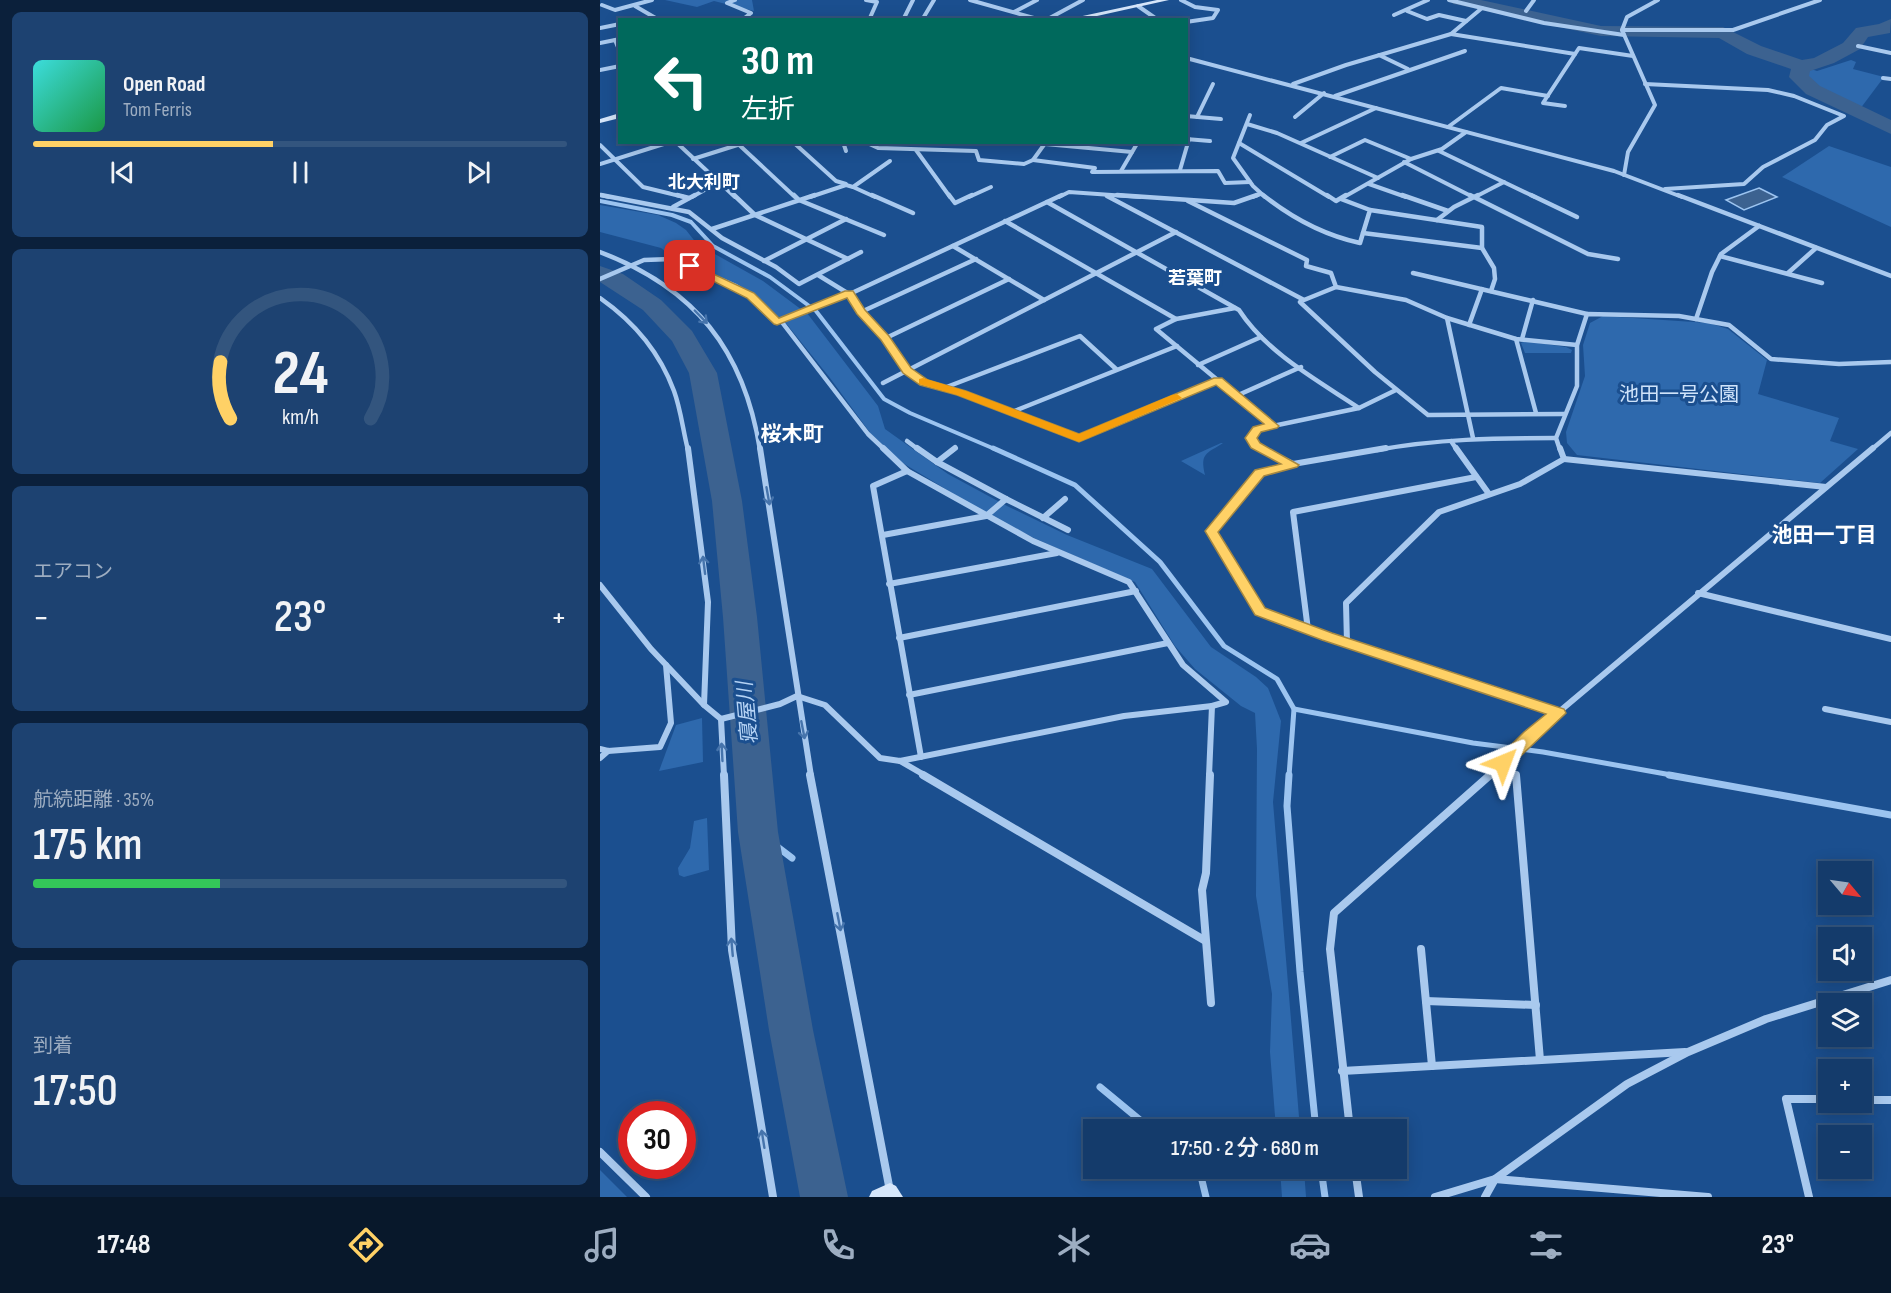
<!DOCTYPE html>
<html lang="ja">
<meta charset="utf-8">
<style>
:root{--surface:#143b6b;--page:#1d4271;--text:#f1f3f6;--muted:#9dadc1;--line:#33557e;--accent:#ffd166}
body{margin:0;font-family:"Sofia Sans Condensed","Noto Sans JP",sans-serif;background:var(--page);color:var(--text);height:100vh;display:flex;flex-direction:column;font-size:22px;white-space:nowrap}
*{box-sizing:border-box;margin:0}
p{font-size:20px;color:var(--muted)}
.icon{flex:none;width:33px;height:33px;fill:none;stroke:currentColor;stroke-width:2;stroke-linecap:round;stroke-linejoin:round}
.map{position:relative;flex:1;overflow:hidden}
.side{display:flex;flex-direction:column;gap:12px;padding:12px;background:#0b203b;width:600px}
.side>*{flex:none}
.hud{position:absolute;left:18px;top:18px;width:570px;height:126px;border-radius:0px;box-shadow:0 3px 15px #0003,0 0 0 2px var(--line);background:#00695c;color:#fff;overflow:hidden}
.needle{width:39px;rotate:119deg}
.fabs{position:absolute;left:1218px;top:861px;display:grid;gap:12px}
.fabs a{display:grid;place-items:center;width:54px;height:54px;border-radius:0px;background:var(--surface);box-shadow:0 3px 15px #0003,0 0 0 2px var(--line);font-size:30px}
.speed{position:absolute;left:18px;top:1101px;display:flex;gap:12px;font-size:30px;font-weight:700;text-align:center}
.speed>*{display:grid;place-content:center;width:78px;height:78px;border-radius:50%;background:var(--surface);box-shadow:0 3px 15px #0003,0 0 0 2px var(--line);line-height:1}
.speed .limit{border:9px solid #d22;background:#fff;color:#111}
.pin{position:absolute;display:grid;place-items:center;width:51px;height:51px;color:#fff;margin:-26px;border-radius:12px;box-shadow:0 3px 9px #0006}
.me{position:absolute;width:66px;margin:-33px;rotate:44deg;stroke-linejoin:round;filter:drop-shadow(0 0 4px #0008)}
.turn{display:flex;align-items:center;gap:21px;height:126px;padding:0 24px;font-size:27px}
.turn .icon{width:78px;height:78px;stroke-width:2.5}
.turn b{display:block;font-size:42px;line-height:51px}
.big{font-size:45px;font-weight:600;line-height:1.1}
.side .tile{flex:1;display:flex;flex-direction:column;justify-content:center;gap:9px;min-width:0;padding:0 21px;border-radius:9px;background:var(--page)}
.side .dial{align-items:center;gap:0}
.dial svg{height:156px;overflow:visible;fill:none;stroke:var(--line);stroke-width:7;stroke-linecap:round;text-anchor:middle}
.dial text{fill:var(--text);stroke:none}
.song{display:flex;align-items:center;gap:18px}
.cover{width:72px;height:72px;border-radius:9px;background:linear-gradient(135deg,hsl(180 70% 55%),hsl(140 70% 35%))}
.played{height:6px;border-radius:3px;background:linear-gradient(90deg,var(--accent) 45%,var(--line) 45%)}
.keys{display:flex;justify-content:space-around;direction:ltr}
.heat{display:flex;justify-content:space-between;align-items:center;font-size:33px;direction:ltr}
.charge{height:9px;border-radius:4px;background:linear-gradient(90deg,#34c759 35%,var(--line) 0)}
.trip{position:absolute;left:483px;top:1119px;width:324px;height:60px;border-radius:0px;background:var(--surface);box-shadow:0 3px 15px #0003,0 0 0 2px var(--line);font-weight:600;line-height:60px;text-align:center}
.dock{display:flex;height:96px;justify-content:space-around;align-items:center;background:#08182b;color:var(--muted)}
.dock .icon{width:42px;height:42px}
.dock .active{color:var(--accent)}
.dock b{font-size:27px;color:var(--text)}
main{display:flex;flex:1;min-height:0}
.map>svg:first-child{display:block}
</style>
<main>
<section class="side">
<div class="tile">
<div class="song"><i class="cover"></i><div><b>Open Road</b><p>Tom Ferris</p></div></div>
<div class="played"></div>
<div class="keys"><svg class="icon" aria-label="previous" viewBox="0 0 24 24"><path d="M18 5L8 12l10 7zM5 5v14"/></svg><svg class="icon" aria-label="pause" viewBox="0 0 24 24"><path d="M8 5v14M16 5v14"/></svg><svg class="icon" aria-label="next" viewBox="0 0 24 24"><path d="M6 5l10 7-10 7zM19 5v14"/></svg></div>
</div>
<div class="tile dial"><svg viewBox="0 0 100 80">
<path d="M14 69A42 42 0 1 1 86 69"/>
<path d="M14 69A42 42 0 0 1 9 40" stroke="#ffd166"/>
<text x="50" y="56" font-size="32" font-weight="700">24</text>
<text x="50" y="72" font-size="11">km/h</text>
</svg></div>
<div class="tile"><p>エアコン</p>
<div class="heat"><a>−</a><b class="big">23°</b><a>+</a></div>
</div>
<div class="tile"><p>航続距離 · 35%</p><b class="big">175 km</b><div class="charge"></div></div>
<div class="tile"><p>到着</p><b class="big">17:50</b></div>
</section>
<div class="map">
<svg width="1291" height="1197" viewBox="0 0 1291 1197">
<rect width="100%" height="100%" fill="#1b4f8f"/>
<g fill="#2e69ad">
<path d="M65,0h87l2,11 -40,-10 -17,6z"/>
<path d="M1251,60l5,2 -3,7 31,8 -24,32 -41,-18 -18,-15 7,-8 9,3z"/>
<path d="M1229,146l62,21v60l-109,-50z"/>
<path d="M0,205l58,10 18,8 10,7 11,14 66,37 39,29 -20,8 -5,-2 -22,-21 -46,-24 -38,-15 -10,-8 -61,-16z"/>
<path d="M207,313l71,93 7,23 63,45 59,32 60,29 85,34 59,78 45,30 12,11 13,33 -8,81 27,327h-24l-6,-77 2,-58 -16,-98 1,-147 -2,-36 -14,-7 -46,-37 -20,-23 -40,-64 -99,-43 -49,-25 -86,-52 -30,-28 -41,-56 -45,-56z"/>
<path d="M1003,316l106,7 19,6 39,31 -9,34 81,24 -9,23 28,8 -38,34 -243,-28 -10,-12 -1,-11 19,-56 -2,-31 7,-22z"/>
<path d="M925,341l41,6 6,3 -1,3h-46l-4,-10z"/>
<path d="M621,443h2c-17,11 -23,10 -18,32l-24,-14z"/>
<path d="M102,718l1,44 -44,9 17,-46z"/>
<path d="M107,818l2,52 -25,7 -5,-2 -1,-7 12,-20 4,-27z"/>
<path d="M680,1169h24l2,28h-24z"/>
<path d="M0,1170l27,27h-27z"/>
</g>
<path fill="#3c6290" stroke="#9cc4f0" stroke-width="1.5" d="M1159,188l18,9 -33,13 -18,-10z"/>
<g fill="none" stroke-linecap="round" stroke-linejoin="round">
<path stroke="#9cc4f0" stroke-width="4" d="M0,201l72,14 19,7 22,24 57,31 46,34 68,88 26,14 87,37"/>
<g stroke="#9cc4f0" stroke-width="5">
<path d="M393,448l82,37 85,77 64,84 53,33 17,30 -5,67"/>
<path d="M694,709l179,34 70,9 134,24"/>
</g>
<g stroke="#9cc4f0" stroke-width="7">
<path d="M689,775l-2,31 13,166 16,158"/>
<path d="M1069,775l222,40"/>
<path d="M158,832l34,26"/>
<path d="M500,1087l52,43"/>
<path d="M599,1168l7,29"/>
<path d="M721,1168l4,29"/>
</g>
<g fill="#3c6290" fill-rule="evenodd">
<path d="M850,0h31l120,26 122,1 38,19 41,14 12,-2 29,-15 13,-15 23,-4 12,-5 -1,14 -22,4 -8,12 -26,14 -24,8 -1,5 11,10 71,34v14l-85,-40 -17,-17 2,-8 -44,-15 -28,-16 -118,-2 -142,-31 -6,-1z"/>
<path d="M0,266l23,8 38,26 31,31 25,42 25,128 15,116 21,215 35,198 35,167h-48l-31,-167 -31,-198 -15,-215 -11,-116 -23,-128 -17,-32 -29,-31 -43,-28z"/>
</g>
<g stroke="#a9c9ee" stroke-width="4">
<path d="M135,0l-8,3 24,10 -9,7"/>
<path d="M266,0l11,2 -8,18"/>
<path d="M370,0l71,20"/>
<path d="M581,0l14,7 23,3 -5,8 -27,4"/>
<path d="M849,0l95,23 80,12"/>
<path d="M2,5l13,5 37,-10"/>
<path d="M35,6l24,14"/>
<path d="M538,6l20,14"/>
<path d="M882,8l-31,26 124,20"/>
<path d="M807,11l20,8 12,-4 27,6"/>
<path d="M926,11l8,-11"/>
<path d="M414,12l23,-12"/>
<path d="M794,15l34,-15"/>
<path d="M303,20l10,-20"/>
<path d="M322,20l12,-20"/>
<path d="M446,20l37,-20"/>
<path d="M0,28l20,-4"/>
<path d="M1022,30h111l87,-30"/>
<path d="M15,40l5,12"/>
<path d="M0,43l20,-4"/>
<path d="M1258,46l33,7"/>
<path d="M779,55l29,14"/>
<path d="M586,58l428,113 68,26"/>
<path d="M0,70l20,-4"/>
<path d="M1283,78l8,1"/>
<path d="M693,84l53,-19 105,-31"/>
<path d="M1045,84l123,6 26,6 50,20 -17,9 -12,15 -52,27 -19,17 -79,5"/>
<path d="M735,96l130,-45"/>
<path d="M965,106l-22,-3 36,-55 54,8"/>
<path d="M650,115l-17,43 20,28 12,11"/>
<path d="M586,116l35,3"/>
<path d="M597,117l16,-33"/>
<path d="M695,117l29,-24"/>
<path d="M647,124l30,9 101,45"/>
<path d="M848,127l53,-39 47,8"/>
<path d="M586,139l24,2"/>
<path d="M76,142l59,55"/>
<path d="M136,142l59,55"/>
<path d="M193,142l43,39 10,3"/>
<path d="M243,142l3,9"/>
<path d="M265,142l13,6 98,3 3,9 45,4 9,-4 13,-18"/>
<path d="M639,143l90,54"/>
<path d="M701,143l75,-35"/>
<path d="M445,144l87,8"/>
<path d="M0,145l43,42 41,10"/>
<path d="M316,150l34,47"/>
<path d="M839,151l96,46"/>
<path d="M730,157l35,-17 46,19"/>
<path d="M93,159l54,-17"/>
<path d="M433,160l62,8 -3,4 126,-1 7,12 25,-1"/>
<path d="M804,162l69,35"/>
<path d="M0,164l70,-22"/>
<path d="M580,170l9,-31"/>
<path d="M521,171l17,-29"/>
<path d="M1024,175l4,-23 27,-47 -33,-75 5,-13 31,-17"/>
<path d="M769,184l37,13"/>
<path d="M253,187l22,10"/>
<path d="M0,195l9,2"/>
<path d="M92,197l25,-14"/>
<path d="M210,197l36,-12 7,2 37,-26"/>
<path d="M369,197l22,-10"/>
<path d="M459,197l10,-5 71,5"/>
<path d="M653,197l8,-3"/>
<path d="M744,197l67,-38 31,-10 24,-17"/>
<path d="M875,197l29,-15"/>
</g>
<g stroke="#a9c9ee" stroke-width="4.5">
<path d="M1,195l88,17 33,26 54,29 23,17 62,-32"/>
<path d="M77,195l12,3"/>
<path d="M134,195l21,20 93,44"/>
<path d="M194,195l5,5 85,35"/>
<path d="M272,195l41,18"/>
<path d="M349,195l6,8 17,-8"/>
<path d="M517,195l117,8 23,-8"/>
<path d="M663,195c29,23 60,40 97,48l3,-10 119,15"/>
<path d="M727,195l9,6 10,-6"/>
<path d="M802,195l46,16"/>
<path d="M870,195l118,59 30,5"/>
<path d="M931,195l46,22"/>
<path d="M1078,195l213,81"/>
<path d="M507,196l197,104 32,-13 -5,-14 -25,-7 1,-6 -119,-59"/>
<path d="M741,199l29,11 -7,23"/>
<path d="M447,202l192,108c28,43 78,70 120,98"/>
<path d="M73,207l22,-12"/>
<path d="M770,210l112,17v21l12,20 1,11 -4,12"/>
<path d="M837,220l17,-13 24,-12"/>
<path d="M405,221l171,98 59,-11"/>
<path d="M112,229l103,-34"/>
<path d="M353,246l91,54"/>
<path d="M0,252c95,36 144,98 160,198"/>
<path d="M1120,256l102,27"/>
<path d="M164,261l82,-42"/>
<path d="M813,273l174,41"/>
<path d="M1188,273l28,-25"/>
<path d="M218,275l31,19 12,18 25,26 21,33 17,11 38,11 117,46 139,-58"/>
<path d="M0,279l44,-19 28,-1 64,27 15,10 26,26 77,-30 208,-97"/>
<path d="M736,287l70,13 41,18 69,21 61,6"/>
<path d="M0,298c33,23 60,55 74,93 7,19 9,40 14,59"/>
<path d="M700,302l75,70 53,43 136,-1"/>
<path d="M261,312l115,-53"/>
<path d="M847,318l26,120"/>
<path d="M576,319l-20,10 117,97 -16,4 -6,8 4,8 8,4"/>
<path d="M1096,319l16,-47 9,-18 38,-28"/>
<path d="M181,321l87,113 17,16"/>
<path d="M869,325l13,-36"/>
<path d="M286,338l123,-59"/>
<path d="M916,339l20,74"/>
<path d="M922,339l11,-39"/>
<path d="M598,365l63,-28"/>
<path d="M283,383l293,-151"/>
<path d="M344,388l136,-52 36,33"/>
<path d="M636,396l65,-29"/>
<path d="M412,412l165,-66"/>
<path d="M673,426l86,-18 37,-18"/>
<path d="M307,441l12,9"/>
<path d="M851,441l6,9"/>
<path d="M353,450l2,-2"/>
<path d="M777,450c60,-11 118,-12 179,-12"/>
<path d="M960,450l-4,-12 21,-52v-41l10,-31 92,2 50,9 42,34 68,5 52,-2"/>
<path d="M1271,450l20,-17"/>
</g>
<g stroke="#a9c9ee" stroke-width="6">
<path d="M88,448l20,154 -4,103 17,14 3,57"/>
<path d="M160,448l51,328"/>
<path d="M283,448l24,23"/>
<path d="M660,448l33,16 93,-16"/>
<path d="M856,448l33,46"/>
<path d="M964,459l262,28"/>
<path d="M337,462l18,-14"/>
<path d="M693,464l-34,9 -47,58 48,80 87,32 212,70"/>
<path d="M406,499l62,31"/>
<path d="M443,518l22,-19"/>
<path d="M283,535l103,-19 20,-17 -69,-37 -20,-14"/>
<path d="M289,584l168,-31"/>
<path d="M0,585l51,64 53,56"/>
<path d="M1098,593l193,46"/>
<path d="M708,630l-15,-118 183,-35"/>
<path d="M299,638l237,-47"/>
<path d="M747,643l-1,-40 93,-91 81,-28 44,-25 -4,-11"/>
<path d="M309,695l259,-52"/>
<path d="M1225,709l66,13"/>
<path d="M121,719l59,-15 17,-8 28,9 55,53 20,3 224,-45 88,-10 -3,70"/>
<path d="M0,749l8,2 52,-4 11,-24 -5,-58"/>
<path d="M321,757l-48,-271 34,-15 126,70 96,41 54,83 43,37 -14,4"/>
<path d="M0,758l8,-7"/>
<path d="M300,761l26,15"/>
<path d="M903,763l13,13"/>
<path d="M888,776l41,-39 344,-289"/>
</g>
<g stroke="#a9c9ee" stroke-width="8">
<path d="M124,775l8,175 41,247"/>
<path d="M210,775l80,416"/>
<path d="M323,775l281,165"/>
<path d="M610,775l-4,98 -4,17 9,113"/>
<path d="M916,775l24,285"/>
<path d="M821,949l11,117"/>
<path d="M826,1001l110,4"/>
<path d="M742,1071l343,-19"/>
<path d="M1262,1100h29"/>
<path d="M750,1130l-20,-181 4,-36 156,-138"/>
<path d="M0,1152l46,45"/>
<path d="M755,1168l4,29"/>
<path d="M835,1197l60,-18 132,-95 61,-32 78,-33 125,-39"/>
<path d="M885,1197l10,-18 213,18"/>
<path d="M1209,1197l-23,-98h42"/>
</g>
<g fill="#d6e6fa" fill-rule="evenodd">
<path d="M557,0h12l-90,20h-15z"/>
<path d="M20,113v5l-20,5v-4z"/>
<path d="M290,1183l6,3 7,11h-34l3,-6z"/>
</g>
</g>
<defs><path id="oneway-shaft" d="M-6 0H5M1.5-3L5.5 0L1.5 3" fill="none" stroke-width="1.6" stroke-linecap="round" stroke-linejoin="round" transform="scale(1.5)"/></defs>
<g stroke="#4674ac">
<use href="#oneway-shaft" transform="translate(101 317) rotate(46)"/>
<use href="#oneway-shaft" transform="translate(168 496) rotate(80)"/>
<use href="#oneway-shaft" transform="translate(104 565) rotate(-97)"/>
<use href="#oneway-shaft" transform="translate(203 730) rotate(79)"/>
<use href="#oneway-shaft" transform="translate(122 752) rotate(-93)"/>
<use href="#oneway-shaft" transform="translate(239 922) rotate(79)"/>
<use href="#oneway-shaft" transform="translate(132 947) rotate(-95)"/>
<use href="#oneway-shaft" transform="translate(163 1139) rotate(-99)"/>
</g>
<path fill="#ffd166" stroke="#a68842" stroke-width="1.5" d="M90,263l64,30 25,25 66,-27h8l12,19 24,26 22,32 17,12 38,11 113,43 135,-56h8l57,48 -2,2 -16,4 -4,6 3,5 39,22 -2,2 -33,9 -46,56 47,76 67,25 232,76 2,4 -58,55 -5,1 -6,-1 -2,-5 2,-4 27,-27 22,-18 -224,-74 -67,-25 -50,-84 50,-61 26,-6 -30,-16 -6,-10 8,-11 11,-3 -48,-39 -137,57 -122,-47 -37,-10 -17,-12 -22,-33 -24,-26 -10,-16 -70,27 -3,-1 -27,-26 -60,-30v-4z"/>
<path fill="#f59e0b" d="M323,378l43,13 113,43 93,-39 5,-1 5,4 -103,44 -122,-47 -38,-11v-5z"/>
<g text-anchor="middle" stroke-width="6" stroke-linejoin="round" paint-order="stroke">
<g font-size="18" font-weight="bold" fill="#fff" stroke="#1b4f8f">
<text x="104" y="188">北大利町</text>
<text x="595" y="284">若葉町</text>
</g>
<g font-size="20" fill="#cfe3fa" stroke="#1b4f8f">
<text x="1079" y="401">池田一号公園</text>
</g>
<g font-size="21" font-weight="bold" fill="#fff" stroke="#1b4f8f">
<text x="192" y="441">桜木町</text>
<text x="1224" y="542">池田一丁目</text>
</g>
<g font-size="21" font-style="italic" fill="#b5d3f5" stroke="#1b4f8f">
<text transform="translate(147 713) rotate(-95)" y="7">寝屋川</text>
</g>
</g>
</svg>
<div class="fabs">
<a><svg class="needle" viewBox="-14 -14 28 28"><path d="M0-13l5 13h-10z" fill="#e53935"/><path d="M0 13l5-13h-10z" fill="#9dadc1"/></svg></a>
<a><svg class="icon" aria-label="sound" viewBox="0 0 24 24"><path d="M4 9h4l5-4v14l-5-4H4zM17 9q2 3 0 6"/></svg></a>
<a><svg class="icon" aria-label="layers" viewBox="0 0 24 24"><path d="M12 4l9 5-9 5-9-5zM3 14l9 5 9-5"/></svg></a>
<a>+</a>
<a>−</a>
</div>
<div class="speed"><div class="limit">30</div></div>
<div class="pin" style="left:90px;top:266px;background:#d93025"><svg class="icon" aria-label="arrive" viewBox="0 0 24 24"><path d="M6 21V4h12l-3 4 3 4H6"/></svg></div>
<svg class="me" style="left:903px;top:763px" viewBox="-20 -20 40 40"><path d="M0-17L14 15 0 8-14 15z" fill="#ffd166" stroke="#fff" stroke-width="4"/></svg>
<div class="trip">17:50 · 2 分 · 680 m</div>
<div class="hud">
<div class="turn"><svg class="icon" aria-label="left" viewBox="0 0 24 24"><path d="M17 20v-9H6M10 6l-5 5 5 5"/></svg><div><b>30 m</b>左折</div></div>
</div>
</div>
</main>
<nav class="dock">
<b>17:48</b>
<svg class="icon active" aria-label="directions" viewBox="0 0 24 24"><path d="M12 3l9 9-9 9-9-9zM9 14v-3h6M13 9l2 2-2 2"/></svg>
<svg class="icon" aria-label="music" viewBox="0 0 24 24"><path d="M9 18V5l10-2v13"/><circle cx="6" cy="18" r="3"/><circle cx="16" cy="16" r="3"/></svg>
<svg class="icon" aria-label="phone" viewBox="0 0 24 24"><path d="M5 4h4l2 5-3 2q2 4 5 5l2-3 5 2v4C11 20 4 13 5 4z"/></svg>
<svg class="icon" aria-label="climate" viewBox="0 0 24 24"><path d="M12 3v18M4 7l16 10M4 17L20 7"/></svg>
<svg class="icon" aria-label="car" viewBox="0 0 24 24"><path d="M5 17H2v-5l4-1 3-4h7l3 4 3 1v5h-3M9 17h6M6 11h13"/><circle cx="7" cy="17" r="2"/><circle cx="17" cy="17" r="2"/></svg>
<svg class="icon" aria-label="filters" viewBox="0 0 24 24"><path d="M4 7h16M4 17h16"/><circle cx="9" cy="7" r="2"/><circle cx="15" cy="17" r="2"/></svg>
<b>23°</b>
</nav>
